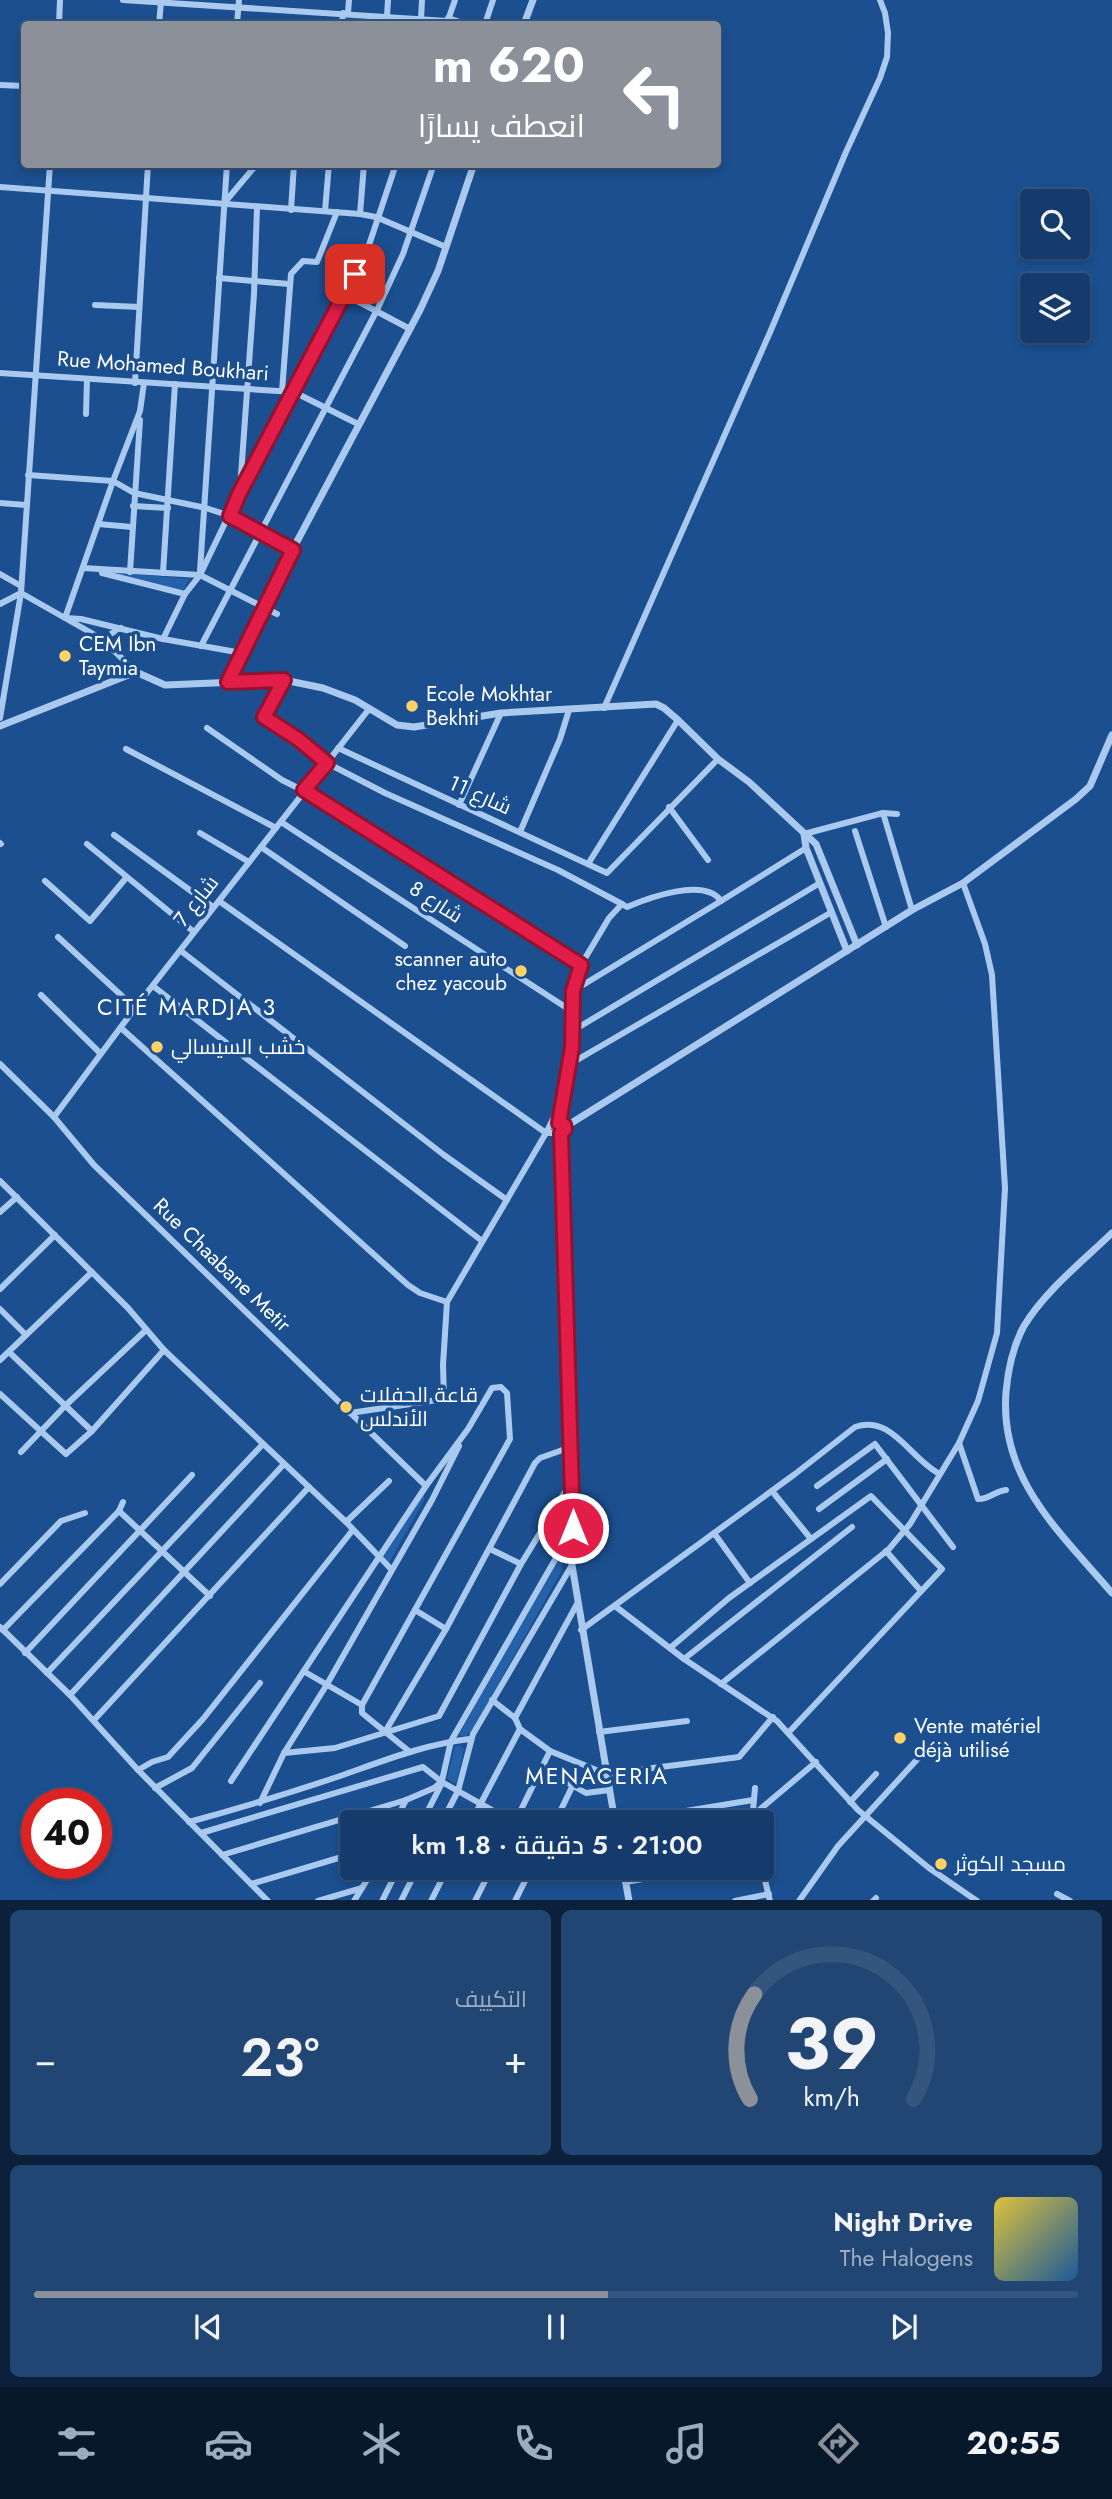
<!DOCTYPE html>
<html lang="ar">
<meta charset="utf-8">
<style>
:root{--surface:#143b6b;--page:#214673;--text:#f1f3f6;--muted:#9dadc1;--line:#33557e;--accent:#8c9099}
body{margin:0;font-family:Jost,Cairo,sans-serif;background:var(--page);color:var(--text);direction:rtl;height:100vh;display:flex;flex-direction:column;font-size:26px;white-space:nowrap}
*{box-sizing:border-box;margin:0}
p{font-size:23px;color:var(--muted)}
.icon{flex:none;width:38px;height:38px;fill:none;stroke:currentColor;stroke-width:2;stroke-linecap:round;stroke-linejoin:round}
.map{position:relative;height:1900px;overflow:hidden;direction:ltr}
.sheet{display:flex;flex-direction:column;gap:10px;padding:10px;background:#0b203b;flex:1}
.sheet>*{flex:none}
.banner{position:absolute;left:21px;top:21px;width:700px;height:147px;border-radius:7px;box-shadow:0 4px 10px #0003,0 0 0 2px var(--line);direction:rtl;background:#8c9099;color:#fff;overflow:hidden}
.buttons{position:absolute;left:1020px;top:189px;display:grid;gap:14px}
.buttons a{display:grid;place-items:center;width:70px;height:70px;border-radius:7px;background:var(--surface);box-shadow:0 4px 10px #0003,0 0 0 2px var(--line);font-size:35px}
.speed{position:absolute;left:21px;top:1788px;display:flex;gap:14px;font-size:35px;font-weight:700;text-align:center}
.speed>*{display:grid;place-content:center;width:91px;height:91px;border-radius:50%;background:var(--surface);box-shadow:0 4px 10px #0003,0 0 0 2px var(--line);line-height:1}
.speed .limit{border:10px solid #d22;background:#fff;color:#111}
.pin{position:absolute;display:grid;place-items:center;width:60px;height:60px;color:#fff;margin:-30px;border-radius:14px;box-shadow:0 4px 10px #0006}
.me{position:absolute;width:77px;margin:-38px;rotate:0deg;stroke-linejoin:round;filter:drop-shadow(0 0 5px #0008)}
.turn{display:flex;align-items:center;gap:24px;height:147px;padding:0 21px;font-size:32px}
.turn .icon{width:91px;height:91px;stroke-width:2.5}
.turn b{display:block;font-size:49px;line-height:60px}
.big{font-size:52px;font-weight:600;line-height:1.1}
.sheet .card{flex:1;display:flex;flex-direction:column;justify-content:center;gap:10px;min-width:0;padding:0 24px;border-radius:10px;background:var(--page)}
.sheet .dial{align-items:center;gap:0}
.dial svg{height:182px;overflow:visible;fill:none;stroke:var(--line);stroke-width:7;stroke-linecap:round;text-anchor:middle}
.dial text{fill:var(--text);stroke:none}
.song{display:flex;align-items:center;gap:21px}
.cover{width:84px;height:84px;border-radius:10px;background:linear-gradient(135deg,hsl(50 70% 55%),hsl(210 70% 35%))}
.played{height:7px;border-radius:4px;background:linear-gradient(90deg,var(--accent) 55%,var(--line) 55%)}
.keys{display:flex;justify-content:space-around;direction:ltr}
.heat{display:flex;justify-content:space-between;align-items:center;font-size:38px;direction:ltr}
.sheet .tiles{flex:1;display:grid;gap:10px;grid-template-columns:1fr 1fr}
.card:last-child{grid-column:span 2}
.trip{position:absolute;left:340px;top:1810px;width:434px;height:70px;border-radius:7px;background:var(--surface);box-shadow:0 4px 10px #0003,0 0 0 2px var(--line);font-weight:600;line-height:70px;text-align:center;direction:rtl}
.menu{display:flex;height:112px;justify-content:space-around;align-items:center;background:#08182b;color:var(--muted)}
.menu .icon{width:49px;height:49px}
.menu .active{color:var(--accent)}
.menu b{font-size:32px;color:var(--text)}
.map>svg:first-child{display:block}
</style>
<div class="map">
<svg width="1112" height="1901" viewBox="0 0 1112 1901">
<rect width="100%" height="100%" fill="#1b4f8f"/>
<g fill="#2461a8">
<path d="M120,573l70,6 -7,11 -65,-16z"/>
<path d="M424,1495v5l-35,63 -7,-5z"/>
<path d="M559,1552h2l3,4 -3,16 -90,160 -6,5 -6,-2z"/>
<path d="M459,1745l5,4 -7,31 -3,3 -7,-5 8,-31z"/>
</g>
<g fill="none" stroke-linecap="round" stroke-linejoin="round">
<g stroke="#a9c9ee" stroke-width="6">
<path d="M123,0l324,21"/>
<path d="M348,13l1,-13"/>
<path d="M387,16l1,-16"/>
<path d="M448,18l18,6"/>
<path d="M421,19l1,-19"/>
<path d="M447,23l8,-23"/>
<path d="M59,24l1,-24"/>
<path d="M159,24l2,-22"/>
<path d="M237,24l2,-24"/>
<path d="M342,24l1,-11"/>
<path d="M485,24l8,-24"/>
<path d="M0,85l24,1"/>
<path d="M0,187l360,27 16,3 70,30"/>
<path d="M225,202l32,-38"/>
<path d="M291,210l3,-46"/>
<path d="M325,211l4,-47"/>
<path d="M360,214l4,-50"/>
<path d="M219,278l70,6"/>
<path d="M344,294l66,35"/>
<path d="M95,305l44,2"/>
<path d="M0,373l294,19 64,32"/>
<path d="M135,383l13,-219"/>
<path d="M144,383l-4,28 -27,70 -48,137 16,1 82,20 79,14"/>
<path d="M282,391l9,-117 12,-13 14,1 20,-50"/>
<path d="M86,414l1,-35"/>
<path d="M28,475l85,6 21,12 72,15 24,8 63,33"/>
<path d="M240,489l14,-195 3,-86"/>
<path d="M0,503l26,2"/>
<path d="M133,506l35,2"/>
<path d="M98,524l34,3"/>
<path d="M83,568l117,7 77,39"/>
<path d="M200,571l27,-407"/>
<path d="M130,572l10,-152"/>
<path d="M102,573l83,21"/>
<path d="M163,573l12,-189"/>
<path d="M0,574l21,12"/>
<path d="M0,604l21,-11 81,46 34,33"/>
<path d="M102,639l19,-11"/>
<path d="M163,639l22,-45 15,-19 39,-81 127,-240 30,-90"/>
<path d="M201,646l176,-336 26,-56 31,-90"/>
<path d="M284,680l-20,37 34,22 29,24 58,30 173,77 64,34"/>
<path d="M604,708l167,-378 75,-178 34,-74 7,-21 1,-24 -3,-20 -5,-13"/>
<path d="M0,718l21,-125 29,-429"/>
<path d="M207,728l75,52 22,11 277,174"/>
<path d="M338,748l269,125 111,-114"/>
<path d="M126,749l150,79"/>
<path d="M459,805l42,-92"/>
<path d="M669,807l39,53"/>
<path d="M883,813l29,97"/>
<path d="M281,822l292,190"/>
<path d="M855,831l31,96"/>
<path d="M520,832l40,-93 9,-29"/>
<path d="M200,833l49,29"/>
<path d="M804,834l79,-21 14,1"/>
<path d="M114,835l99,72"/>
<path d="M0,843l1,1"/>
<path d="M87,844l107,88"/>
<path d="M261,847l144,99"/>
<path d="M588,864l90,-144"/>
<path d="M45,881l45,40 36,-43"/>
<path d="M219,901l327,232h12"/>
<path d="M58,937l77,71"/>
<path d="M181,951l263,204 63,45"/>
<path d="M153,986l329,255"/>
<path d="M573,991l148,-90"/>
<path d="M41,995l59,58"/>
<path d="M121,1028l287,257 12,8 27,9"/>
<path d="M574,1030l246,-147"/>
<path d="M0,1064l54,53 40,48 332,321"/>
<path d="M570,1064l260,-151"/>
<path d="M54,1117l81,-109 234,-299"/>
<path d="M559,1123l13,-76 1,-56 8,-26 28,-47 13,-14 5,3c21,-9 77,-30 94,-6l85,-53"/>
<path d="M0,1181l128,127 36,42 182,172 45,47"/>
<path d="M0,1212l17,-15"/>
<path d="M0,1289l55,-54"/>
<path d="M0,1309l26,26"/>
<path d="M9,1352l83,79"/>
<path d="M0,1360l92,-88"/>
<path d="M0,1394l66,60 26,-23 72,-81"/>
<path d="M350,1413l94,-14 -1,-34 4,-63 99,-169 15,-30"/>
<path d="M959,1443l19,56c10,1 17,-8 28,-9"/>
<path d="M21,1452l45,-47 80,-75"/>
<path d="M817,1486l58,-42 78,103"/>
<path d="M772,1491l39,48"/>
<path d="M819,1509l68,-50"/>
<path d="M119,1511l91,85"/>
<path d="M346,1522l43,-41"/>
<path d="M714,1533l36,50"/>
<path d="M490,1549l31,15"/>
<path d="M886,1551l35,40"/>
<path d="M0,1584l61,-63 24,-8"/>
<path d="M615,1606l69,53 93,62 81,89 71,58 48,33"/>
<path d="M415,1610l31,19"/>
<path d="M0,1627l70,68 68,75 130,131"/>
<path d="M3,1630l116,-119 4,-9"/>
<path d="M581,1630l214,-156 60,-47c37,-13 55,32 85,47"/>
<path d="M670,1648l59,-50 142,-102 71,73 -153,163"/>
<path d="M25,1653l167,-178"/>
<path d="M684,1659l168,-132"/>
<path d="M305,1672l57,33v8l48,39"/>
<path d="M47,1673l216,-229"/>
<path d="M721,1684l168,-135 21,-25 49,-81 19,-42 19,-68 8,-145 -13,-213 -7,-31 -22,-61"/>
<path d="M70,1695l214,-231"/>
<path d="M492,1700l23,18 5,11 30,22 -35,71"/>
<path d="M515,1718l62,-114"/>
<path d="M94,1720l215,-233"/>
<path d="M385,1732l61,-103 89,-166 5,-5 31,-11"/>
<path d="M599,1732l88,-11"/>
<path d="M550,1751l56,23 133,-17 34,-40"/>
<path d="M284,1753l51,-5 104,-32 82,-152 52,-85"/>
<path d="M541,1768l45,25 23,-3"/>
<path d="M138,1770l14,-8 16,-5 35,-38 149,-188"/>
<path d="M231,1781l195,-295 42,-57 24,-41 9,-1 6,6 3,46 -148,266"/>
<path d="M155,1788l37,-20 68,-85"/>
<path d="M850,1802l26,-28"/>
<path d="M260,1803l24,-50 42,-67 106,-186 27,-54"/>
<path d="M189,1822c51,-14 101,-29 151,-46 43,-15 85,-32 130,-37"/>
<path d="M395,1822l11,-22"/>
<path d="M422,1822l19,-37 10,-44 121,-211"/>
<path d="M442,1822l16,-31 15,-57 99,-169"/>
<path d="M471,1822l49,-93"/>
<path d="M555,1822l17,-35"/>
<path d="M619,1822l134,-22"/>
<path d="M726,1822l25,-5 65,-55"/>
<path d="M752,1822l3,-34"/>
<path d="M201,1833l222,-66 19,15 71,40"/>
<path d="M222,1855l184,-55 28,-12 6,-5"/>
<path d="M761,1864l9,37"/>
<path d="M625,1882l90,-15"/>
<path d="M251,1884l101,-30"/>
<path d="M1057,1894l13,7"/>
<path d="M318,1901l44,-13"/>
<path d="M354,1901l21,-34"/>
<path d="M382,1901l17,-34"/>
<path d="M401,1901l17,-34"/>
<path d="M431,1901l17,-34"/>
<path d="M475,1901l17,-34"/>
<path d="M515,1901l17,-34"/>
<path d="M735,1901l34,-7"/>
<path d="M799,1901l39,-55 95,-104"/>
<path d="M873,1901l3,-3"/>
</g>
<g stroke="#a9c9ee" stroke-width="7">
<path d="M524,24l9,-24"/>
<path d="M228,683l65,-134 127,-239 18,-39 36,-107"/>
<path d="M0,726l136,-54 29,13 119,-5 39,8 32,12 42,25 17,2 87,-14 155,-9 8,4 14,12 40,39 31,23 67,62 41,101"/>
<path d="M804,834l2,14 41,103"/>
<circle cx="560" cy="1128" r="5"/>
<path d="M565,1127l347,-217 51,-27 113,-84 14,-13 22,-51"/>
<path d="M561,1133l12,346 -1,86 43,257"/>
<path d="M1112,1233c-29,28 -67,58 -88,93 -11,20 -16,44 -18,66 -7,87 54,140 106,201"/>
<path d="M623,1867l6,34"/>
</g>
</g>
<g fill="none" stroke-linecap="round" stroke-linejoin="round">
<g stroke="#92132f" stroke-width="18">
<path id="route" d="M355,274l-116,220 -9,22 63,34 -65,132 56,-2 -20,37 34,22 29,24 -23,27 277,175 -8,26 -1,56 -13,76 5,2 1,4 -4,4 12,395"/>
</g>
<use href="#route" stroke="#e11d48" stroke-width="12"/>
</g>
<g fill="#ffd166" stroke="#1b4f8f" stroke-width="2.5">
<circle cx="65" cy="656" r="7"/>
<circle cx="412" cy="706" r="7"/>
<circle cx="521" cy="971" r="7"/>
<circle cx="157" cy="1047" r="7"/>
<circle cx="346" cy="1407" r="7"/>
<circle cx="900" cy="1738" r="7"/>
<circle cx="941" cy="1864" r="7"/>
</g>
<g text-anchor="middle" stroke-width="7" stroke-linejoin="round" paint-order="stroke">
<g font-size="21" fill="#fff" stroke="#1b4f8f">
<text transform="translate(163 366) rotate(4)" y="7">Rue Mohamed Boukhari</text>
<text transform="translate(480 795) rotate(24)" y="7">شارع 11</text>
<text transform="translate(196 901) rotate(-52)" y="7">شارع 7</text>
<text transform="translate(436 902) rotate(33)" y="7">شارع 8</text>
<text transform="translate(222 1265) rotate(44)" y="7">Rue Chaabane Metir</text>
</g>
<g font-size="21" fill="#fff" stroke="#1b4f8f" text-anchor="start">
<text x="79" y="651">CEM Ibn<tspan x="79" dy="24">Taymia</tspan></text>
<text x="426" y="701">Ecole Mokhtar<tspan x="426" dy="24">Bekhti</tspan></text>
<text x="507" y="966" text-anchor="end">scanner auto<tspan x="507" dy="24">chez yacoub</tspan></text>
<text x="171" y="1054">خشب السيسالي</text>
<text x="360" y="1402">قاعة الحفلات<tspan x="360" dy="24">الأندلس</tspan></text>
<text x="914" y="1733">Vente matériel<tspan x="914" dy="24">déjà utilisé</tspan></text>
<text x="955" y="1871">مسجد الكوثر</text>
</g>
<g font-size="23" letter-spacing="2" fill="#fff" stroke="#1b4f8f">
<text x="187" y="1015">CITÉ MARDJA 3</text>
<text x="597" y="1784">MENACERIA</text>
</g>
</g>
</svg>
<div class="buttons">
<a><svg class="icon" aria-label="search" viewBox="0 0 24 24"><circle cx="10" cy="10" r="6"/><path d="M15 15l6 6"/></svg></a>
<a><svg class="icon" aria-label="layers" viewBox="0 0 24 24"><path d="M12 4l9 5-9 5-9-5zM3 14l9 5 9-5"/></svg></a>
</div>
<div class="speed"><div class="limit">40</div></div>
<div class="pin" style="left:355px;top:274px;background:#d93025"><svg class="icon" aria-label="arrive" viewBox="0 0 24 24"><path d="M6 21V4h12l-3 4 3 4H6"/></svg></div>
<svg class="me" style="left:573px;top:1528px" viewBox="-20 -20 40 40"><circle r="17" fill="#e11d48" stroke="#fff" stroke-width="3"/><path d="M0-11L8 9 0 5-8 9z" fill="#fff"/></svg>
<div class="trip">21:00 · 5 دقيقة · 1.8 km</div>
<div class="banner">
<div class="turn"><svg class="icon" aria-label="left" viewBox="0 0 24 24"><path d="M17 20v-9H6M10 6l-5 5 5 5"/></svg><div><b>620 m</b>انعطف يسارًا</div></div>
</div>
</div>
<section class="sheet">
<div class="tiles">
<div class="card dial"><svg viewBox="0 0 100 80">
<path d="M14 69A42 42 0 1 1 86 69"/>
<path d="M14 69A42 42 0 0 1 16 23" stroke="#8c9099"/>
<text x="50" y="56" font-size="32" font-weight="700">39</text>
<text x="50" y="72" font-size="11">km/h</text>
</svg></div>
<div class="card"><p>التكييف</p>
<div class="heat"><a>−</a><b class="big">23°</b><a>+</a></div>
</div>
<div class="card">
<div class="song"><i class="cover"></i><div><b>Night Drive</b><p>The Halogens</p></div></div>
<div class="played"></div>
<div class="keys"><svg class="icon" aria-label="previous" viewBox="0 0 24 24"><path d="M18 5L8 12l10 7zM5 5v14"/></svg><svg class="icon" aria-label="pause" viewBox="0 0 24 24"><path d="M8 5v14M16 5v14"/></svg><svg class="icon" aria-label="next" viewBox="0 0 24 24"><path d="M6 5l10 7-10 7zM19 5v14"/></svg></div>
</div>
</div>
</section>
<nav class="menu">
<b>20:55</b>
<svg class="icon active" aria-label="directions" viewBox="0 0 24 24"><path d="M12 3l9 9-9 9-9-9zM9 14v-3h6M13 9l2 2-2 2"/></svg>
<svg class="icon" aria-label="music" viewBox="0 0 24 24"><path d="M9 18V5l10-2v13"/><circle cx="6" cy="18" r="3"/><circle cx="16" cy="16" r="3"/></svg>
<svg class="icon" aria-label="phone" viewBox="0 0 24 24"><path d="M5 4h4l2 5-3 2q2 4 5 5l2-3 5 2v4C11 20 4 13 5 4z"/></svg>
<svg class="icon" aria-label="climate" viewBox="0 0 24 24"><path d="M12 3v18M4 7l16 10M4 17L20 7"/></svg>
<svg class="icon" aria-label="car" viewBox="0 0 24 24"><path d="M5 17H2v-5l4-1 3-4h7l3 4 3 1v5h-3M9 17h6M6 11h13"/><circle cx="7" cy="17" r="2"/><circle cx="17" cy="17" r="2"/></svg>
<svg class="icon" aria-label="filters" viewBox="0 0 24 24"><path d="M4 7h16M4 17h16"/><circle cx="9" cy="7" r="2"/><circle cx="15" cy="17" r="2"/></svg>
</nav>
